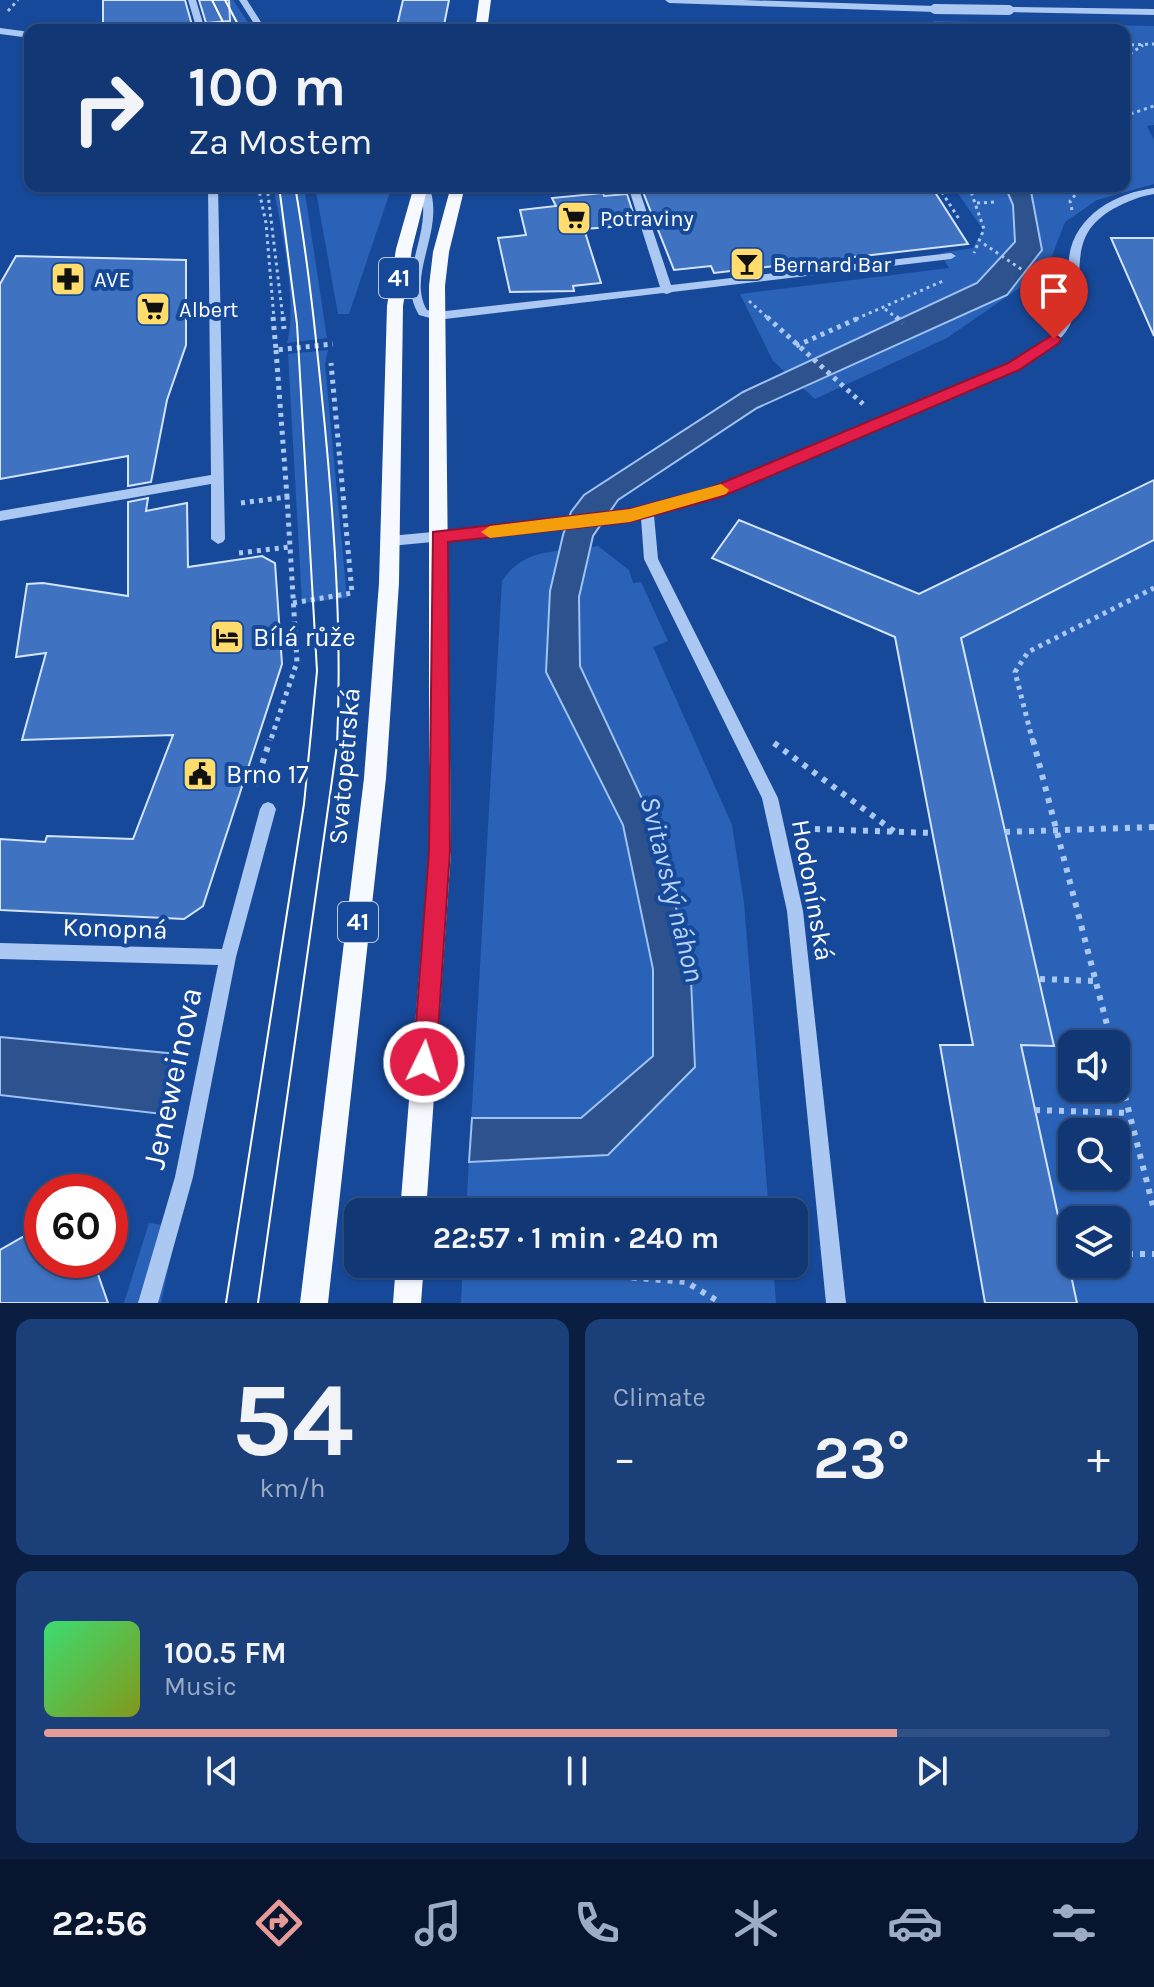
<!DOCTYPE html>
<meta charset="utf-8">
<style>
:root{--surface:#113774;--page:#1a3f79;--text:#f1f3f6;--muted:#9cacc5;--line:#305186;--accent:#e69b98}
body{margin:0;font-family:Karla,sans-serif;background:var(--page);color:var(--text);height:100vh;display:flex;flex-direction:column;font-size:30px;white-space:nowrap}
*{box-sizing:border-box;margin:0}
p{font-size:26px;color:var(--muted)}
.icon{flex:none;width:44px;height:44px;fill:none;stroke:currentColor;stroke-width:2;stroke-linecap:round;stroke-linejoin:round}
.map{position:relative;height:1303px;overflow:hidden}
.side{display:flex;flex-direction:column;gap:16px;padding:16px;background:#091e40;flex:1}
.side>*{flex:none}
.hud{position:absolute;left:24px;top:24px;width:1106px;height:168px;border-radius:16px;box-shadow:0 2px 6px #0004,0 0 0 2px var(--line);background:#113774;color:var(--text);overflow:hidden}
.tools{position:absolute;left:1058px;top:1030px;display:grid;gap:16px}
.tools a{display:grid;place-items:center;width:72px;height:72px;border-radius:16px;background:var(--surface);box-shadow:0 2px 6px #0004,0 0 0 2px var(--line);font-size:40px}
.speed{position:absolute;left:24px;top:1174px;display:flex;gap:16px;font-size:40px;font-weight:700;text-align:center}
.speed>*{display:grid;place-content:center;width:104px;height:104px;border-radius:50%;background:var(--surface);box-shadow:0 2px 6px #0004,0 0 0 2px var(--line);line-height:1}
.speed .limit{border:12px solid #d22;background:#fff;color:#111}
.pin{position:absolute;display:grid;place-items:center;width:68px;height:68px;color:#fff;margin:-82px -34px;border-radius:50% 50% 50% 0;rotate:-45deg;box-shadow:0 0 8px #0007}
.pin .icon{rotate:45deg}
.me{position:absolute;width:88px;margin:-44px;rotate:4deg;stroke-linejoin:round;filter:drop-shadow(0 0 6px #0008)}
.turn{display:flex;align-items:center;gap:28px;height:168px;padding:0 32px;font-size:36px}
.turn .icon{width:104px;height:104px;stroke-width:2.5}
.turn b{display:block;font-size:56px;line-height:68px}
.big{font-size:60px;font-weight:700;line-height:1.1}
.side .card{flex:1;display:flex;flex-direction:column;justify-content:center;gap:12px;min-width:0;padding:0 28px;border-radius:16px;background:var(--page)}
.side .dial{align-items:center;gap:0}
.dial b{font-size:104px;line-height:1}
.song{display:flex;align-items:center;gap:24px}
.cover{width:96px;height:96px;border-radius:12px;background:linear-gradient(135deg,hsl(140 70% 55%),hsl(70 70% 35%))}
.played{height:8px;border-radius:4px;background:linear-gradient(90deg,var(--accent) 80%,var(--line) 80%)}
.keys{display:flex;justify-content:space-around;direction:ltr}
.heat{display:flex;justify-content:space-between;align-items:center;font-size:44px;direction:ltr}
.side .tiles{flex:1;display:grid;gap:16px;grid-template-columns:1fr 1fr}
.card:last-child{grid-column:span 2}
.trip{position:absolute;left:344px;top:1198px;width:464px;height:80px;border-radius:16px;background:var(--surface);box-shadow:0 2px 6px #0004,0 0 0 2px var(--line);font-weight:700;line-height:80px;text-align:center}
.tabs{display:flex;height:128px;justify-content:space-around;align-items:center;background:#07162e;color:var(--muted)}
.tabs .icon{width:56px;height:56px}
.tabs .on{color:var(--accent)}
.tabs b{font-size:36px;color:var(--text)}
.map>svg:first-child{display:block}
</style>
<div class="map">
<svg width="1154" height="1303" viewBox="0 0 1154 1303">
<rect width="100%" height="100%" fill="#17499a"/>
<g fill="#2a62b7" fill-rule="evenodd">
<path d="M203,0h30l20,30h-41z"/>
<path d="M933,21l221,5v99l-7,1 7,14v44l-57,16 -32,22 -18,47 -100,69 -132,61 -42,-38 -33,-67 209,-26 -9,-15 33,-5 10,-18 -30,-44h171v-156h-185z"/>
<path d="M273,186h31l23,152 -40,5c11,-38 -6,-117 -14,-157z"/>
<path d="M315,186h77l-43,128h-11z"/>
<path d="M328,350l-3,14 22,234 -45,5 -14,-249z"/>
<path d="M1154,540v763h-77l-56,-258h33l-93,-407zM1072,1044h44v44h-44zM1072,1132h44v44h-44zM1072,1220h44v44h-44z"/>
<path d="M598,546l31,24 4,13 8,-1 27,59 -15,6 79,178 12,78 25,309h-303l36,-631c23,-35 57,-28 96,-35z"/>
<path d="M149,1223l28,4 -16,76h-37z"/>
<path d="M463,1264h310l3,39h-315z"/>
</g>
<g fill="#2d528e" stroke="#9ec2f4" stroke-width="2">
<path d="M1005,186h25l12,64 -35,45 -250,113 -139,92 -25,36 -14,61 1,69 71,152 39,140 5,109 -87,88 -139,7 3,-44h109l72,-62v-87l-30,-144 -77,-153 4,-81 13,-56 8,-23 13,-17 159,-103 234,-109 38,-41 -2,-37z"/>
<path d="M0,1037l177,17 -15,60 -162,-19z"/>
</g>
<g fill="#3f72c1" stroke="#d3e4fc" stroke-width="2">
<path d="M103,0h82l7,25 -89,5z"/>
<path d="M199,0h30l1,21 -24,2z"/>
<path d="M403,0h46l-6,30h-47z"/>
<path d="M703,186h228l37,58 -254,29 -3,-7 -37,4 -31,-78z"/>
<path d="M603,193l1,3 23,-2 10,31 -53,4 17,54 -28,3 1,5 -64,1 -12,-54 28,-3 -6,-25 36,-4 -4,-8z"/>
<path d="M1111,238h43v98z"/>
<path d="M16,256l170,4v85l-19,55 -16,82 -23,4v-30l-128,23v-195z"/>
<path d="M1154,480v60l-193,98 93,408 -33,-1 56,258h-92l-45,-258h33l-78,-408 -183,-79 27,-38 180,74z"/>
<path d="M148,498l-2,13 41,-8 1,64 74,-11 13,7 7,101 -79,242 -19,13 -184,-9v-71l45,3 2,-6 86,3 40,-104 -151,5 24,-87 -30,4 11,-73 16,-1 85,13v-94z"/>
<path d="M42,1226v34h51l15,43h-108v-53z"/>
</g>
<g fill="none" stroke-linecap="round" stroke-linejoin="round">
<g stroke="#abc8f2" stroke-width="3" stroke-dasharray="3 4" stroke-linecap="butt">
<path d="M8,11l10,-11"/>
<path d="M1124,45l30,-1"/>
<path d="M1124,58l19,-13"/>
<path d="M1124,116l30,-10"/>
<path d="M258,186l8,37 8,96"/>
<path d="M267,186l16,133"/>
<path d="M938,186l21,33"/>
<path d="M969,186l15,43 -10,24"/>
<path d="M977,203l19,-1"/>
<path d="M1072,210l-2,-9 13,-15"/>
<path d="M984,244l65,44"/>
<path d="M749,301l20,18"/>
<path d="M885,309l13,10"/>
<path d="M856,319l87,-38"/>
</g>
<g stroke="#abc8f2" stroke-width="5" stroke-dasharray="4 5" stroke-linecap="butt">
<path d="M273,317l3,33 57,-6"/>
<path d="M283,317l1,12"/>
<path d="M767,317l96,87"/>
<path d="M896,317l7,6"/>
<path d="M796,346l65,-29"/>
<path d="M276,350l11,147"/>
<path d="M241,503l46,-6 10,165 -27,80"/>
<path d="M239,553l50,-6"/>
<path d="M293,603l59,-10 -21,-230"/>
<path d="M1033,742l-18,-70 13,-20 126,-64"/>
</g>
<g stroke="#abc8f2" stroke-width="6" stroke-dasharray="5 7" stroke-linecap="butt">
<path d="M1033,740l79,304"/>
<path d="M774,743l121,89"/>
<path d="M255,786l15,-46"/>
<path d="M815,829l118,4"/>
<path d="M1005,832l149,-5"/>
<path d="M1040,979l55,2"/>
<path d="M1116,1061l38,149"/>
<path d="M1035,1110l94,3"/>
<path d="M1066,1254h6"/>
<path d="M1116,1254h38"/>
<path d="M452,1272l102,-1 132,11 35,21"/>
</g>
<g fill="#abc8f2" fill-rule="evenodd">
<path d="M188,0h8l9,30h-8z"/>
<path d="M239,0h8l19,30h-8z"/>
<path d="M665,0h78l192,6 4,3 -4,3 -266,-9z"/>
<path d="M1009,7l145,2v6l-148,-3 -1,-2z"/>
<path d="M0,28l30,4v6l-30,-4z"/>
<path d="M208,186h10l7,353 -2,3 -5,2 -7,-5v-55l-211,37v-10l211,-36z"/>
<path d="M419,186h10c17,44 -23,88 -2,124l10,2 223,-25 -32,-101h10l33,99 280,-32 5,3 -5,3 -279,33 -5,2 -4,-1 -226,27 -18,-5c-25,-41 17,-83 0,-129z"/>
<path d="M1154,188v6c-14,2 -28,8 -41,15 -52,30 -22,71 -43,116 -11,21 -33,31 -52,44l-299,126 -65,20 4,44 120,239 25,113 43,392h-20l-39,-392 -25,-113 -118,-239 -3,-41 -90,13 -161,15 -7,-5 7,-5 161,-15 96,-14 64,-18 299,-126c16,-10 39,-20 48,-38 12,-21 9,-45 11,-67 5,-42 46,-65 85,-70z"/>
<path d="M268,802l5,2 3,5 -40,148 -43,220 -35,126h-20l37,-126 43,-212 -218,-6v-16l222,6 38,-140 3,-5z"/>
</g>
<g fill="#f6f9ff" fill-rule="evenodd">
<path d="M479,0h12l-4,30h-12z"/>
<path d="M414,186h14l-16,63 -9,57 -4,277 -13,195 -58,525h-28l64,-525 15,-195 8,-277 9,-57z"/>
<path d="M451,186h14l-16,66 -4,34 6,565 -25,361h-26l29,-361v-565l4,-34z"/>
<path d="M396,1264h28l-3,39h-28z"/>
</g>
<g stroke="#fff" stroke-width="2">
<path d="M212,0l15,30"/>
<path d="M225,0l16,30"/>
<path d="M226,1303l78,-499 13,-133 -20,-347 -18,-138"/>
<path d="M258,1303l79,-558c5,-106 -2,-211 -12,-317 -8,-81 -16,-162 -30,-242"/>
</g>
<path stroke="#abc8f2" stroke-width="10" d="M935,9l74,1"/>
</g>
<path fill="#e11d48" stroke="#92132f" stroke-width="2" d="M1054,334l7,5 -2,4 -40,27 -298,127 -91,25 -182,20 2,309 -14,211 -4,8 -8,3 -8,-3 -3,-8 16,-211 4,-319 197,-23 80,-21 298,-125z"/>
<path fill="#f59e0b" d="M721,484l8,6 -3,4 -96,28 -140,16 -9,-6 9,-6 140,-17z"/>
<defs>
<g id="supermarket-square" transform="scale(1.8)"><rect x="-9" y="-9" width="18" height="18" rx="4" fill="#ffdc6c" stroke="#17499a"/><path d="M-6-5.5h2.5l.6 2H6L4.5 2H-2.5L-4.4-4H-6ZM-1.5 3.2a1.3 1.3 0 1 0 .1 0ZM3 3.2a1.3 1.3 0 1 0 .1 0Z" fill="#111"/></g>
<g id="bar-square" transform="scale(1.8)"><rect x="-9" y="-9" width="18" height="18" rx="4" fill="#ffdc6c" stroke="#17499a"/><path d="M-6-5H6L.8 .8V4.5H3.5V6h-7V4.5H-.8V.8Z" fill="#111"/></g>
<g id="pharmacy-square" transform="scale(1.8)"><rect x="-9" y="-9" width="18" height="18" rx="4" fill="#ffdc6c" stroke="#17499a"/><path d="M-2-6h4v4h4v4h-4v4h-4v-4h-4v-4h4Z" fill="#111"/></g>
<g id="hotel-square" transform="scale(1.8)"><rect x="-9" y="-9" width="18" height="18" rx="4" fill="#ffdc6c" stroke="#17499a"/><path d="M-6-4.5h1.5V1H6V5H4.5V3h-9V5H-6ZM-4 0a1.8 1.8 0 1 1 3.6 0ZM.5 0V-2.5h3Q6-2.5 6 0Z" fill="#111"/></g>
<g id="civic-square" transform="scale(1.8)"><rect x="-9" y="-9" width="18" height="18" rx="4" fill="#ffdc6c" stroke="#17499a"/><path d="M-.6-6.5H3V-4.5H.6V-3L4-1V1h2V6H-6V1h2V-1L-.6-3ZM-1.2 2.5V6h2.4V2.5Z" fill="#111"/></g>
</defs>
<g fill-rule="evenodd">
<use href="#supermarket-square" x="574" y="218"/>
<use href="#bar-square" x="747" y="264"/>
<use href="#pharmacy-square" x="68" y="279"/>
<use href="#supermarket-square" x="153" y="309"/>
<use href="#hotel-square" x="227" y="637"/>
<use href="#civic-square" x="200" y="774"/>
</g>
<g text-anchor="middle" stroke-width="8" stroke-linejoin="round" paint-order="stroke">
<g font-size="22" fill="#fff" stroke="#17499a" text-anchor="start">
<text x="600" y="226">Potraviny</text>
<text x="773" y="272">Bernard Bar</text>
<text x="94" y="287">AVE</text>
<text x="179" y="317">Albert</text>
</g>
<g fill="#17499a" stroke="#b9c8e1" stroke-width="2">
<rect x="379" y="258" width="40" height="40" rx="6"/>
<rect x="338" y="902" width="40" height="40" rx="6"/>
</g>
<g font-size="24" font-weight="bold" fill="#fff">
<text x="399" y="286">41</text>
<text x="358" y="930">41</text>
</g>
<g font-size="26" fill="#fff" stroke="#17499a" text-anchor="start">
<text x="253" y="646">Bílá růže</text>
<text x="226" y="783">Brno 17</text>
</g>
<g font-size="26" fill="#fff" stroke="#17499a">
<text transform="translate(344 766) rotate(-85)" y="9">Svatopetrská</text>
<text transform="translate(813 890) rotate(80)" y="9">Hodonínská</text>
<text transform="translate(115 928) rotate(2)" y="9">Konopná</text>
</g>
<g font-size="28" font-style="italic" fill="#b8d2f8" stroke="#17499a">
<text transform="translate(673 889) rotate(76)" y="10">Svitavský náhon</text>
</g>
<g font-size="32" fill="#fff" stroke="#17499a">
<text transform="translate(172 1078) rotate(-78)" y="11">Jeneweinova</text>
</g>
</g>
</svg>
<div class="tools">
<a><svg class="icon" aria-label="sound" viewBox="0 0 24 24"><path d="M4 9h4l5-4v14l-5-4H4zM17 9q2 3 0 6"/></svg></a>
<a><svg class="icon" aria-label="search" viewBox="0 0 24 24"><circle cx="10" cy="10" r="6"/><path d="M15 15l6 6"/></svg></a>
<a><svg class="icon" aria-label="layers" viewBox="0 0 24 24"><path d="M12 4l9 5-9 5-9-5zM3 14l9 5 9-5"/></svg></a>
</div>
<div class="speed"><div class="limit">60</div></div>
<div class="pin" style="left:1054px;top:339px;background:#d93025"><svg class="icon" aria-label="arrive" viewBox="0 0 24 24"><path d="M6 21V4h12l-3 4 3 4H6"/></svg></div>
<svg class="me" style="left:424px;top:1062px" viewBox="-20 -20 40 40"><circle r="17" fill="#e11d48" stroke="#fff" stroke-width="3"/><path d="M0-11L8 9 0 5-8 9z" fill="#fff"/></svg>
<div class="trip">22:57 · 1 min · 240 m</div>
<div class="hud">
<div class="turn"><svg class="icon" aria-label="right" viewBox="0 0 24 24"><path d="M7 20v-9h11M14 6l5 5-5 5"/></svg><div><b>100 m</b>Za Mostem</div></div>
</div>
</div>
<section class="side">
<div class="tiles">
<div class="card dial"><b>54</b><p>km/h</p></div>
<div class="card"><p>Climate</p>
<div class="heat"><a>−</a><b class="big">23°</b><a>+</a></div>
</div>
<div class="card">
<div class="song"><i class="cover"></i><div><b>100.5 FM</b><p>Music</p></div></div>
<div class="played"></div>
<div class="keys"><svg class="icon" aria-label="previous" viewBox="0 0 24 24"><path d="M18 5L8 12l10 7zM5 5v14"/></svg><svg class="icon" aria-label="pause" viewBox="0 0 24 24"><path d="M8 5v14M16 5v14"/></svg><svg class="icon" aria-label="next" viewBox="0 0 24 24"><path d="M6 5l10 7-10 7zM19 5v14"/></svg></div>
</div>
</div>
</section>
<nav class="tabs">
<b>22:56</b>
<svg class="icon on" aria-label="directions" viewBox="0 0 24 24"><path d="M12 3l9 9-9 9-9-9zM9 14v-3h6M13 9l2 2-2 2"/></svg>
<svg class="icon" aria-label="music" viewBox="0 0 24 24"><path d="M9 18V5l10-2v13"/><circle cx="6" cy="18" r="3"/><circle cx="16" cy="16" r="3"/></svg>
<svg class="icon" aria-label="phone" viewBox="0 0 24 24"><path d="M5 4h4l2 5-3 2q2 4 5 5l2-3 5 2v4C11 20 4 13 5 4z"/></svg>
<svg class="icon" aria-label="climate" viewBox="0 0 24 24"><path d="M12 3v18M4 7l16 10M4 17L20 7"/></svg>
<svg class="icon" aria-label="car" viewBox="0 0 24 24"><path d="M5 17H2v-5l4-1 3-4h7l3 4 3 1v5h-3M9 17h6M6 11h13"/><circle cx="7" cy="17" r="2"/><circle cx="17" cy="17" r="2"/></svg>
<svg class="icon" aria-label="filters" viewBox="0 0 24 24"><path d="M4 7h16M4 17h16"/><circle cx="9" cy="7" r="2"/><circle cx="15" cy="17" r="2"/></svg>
</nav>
